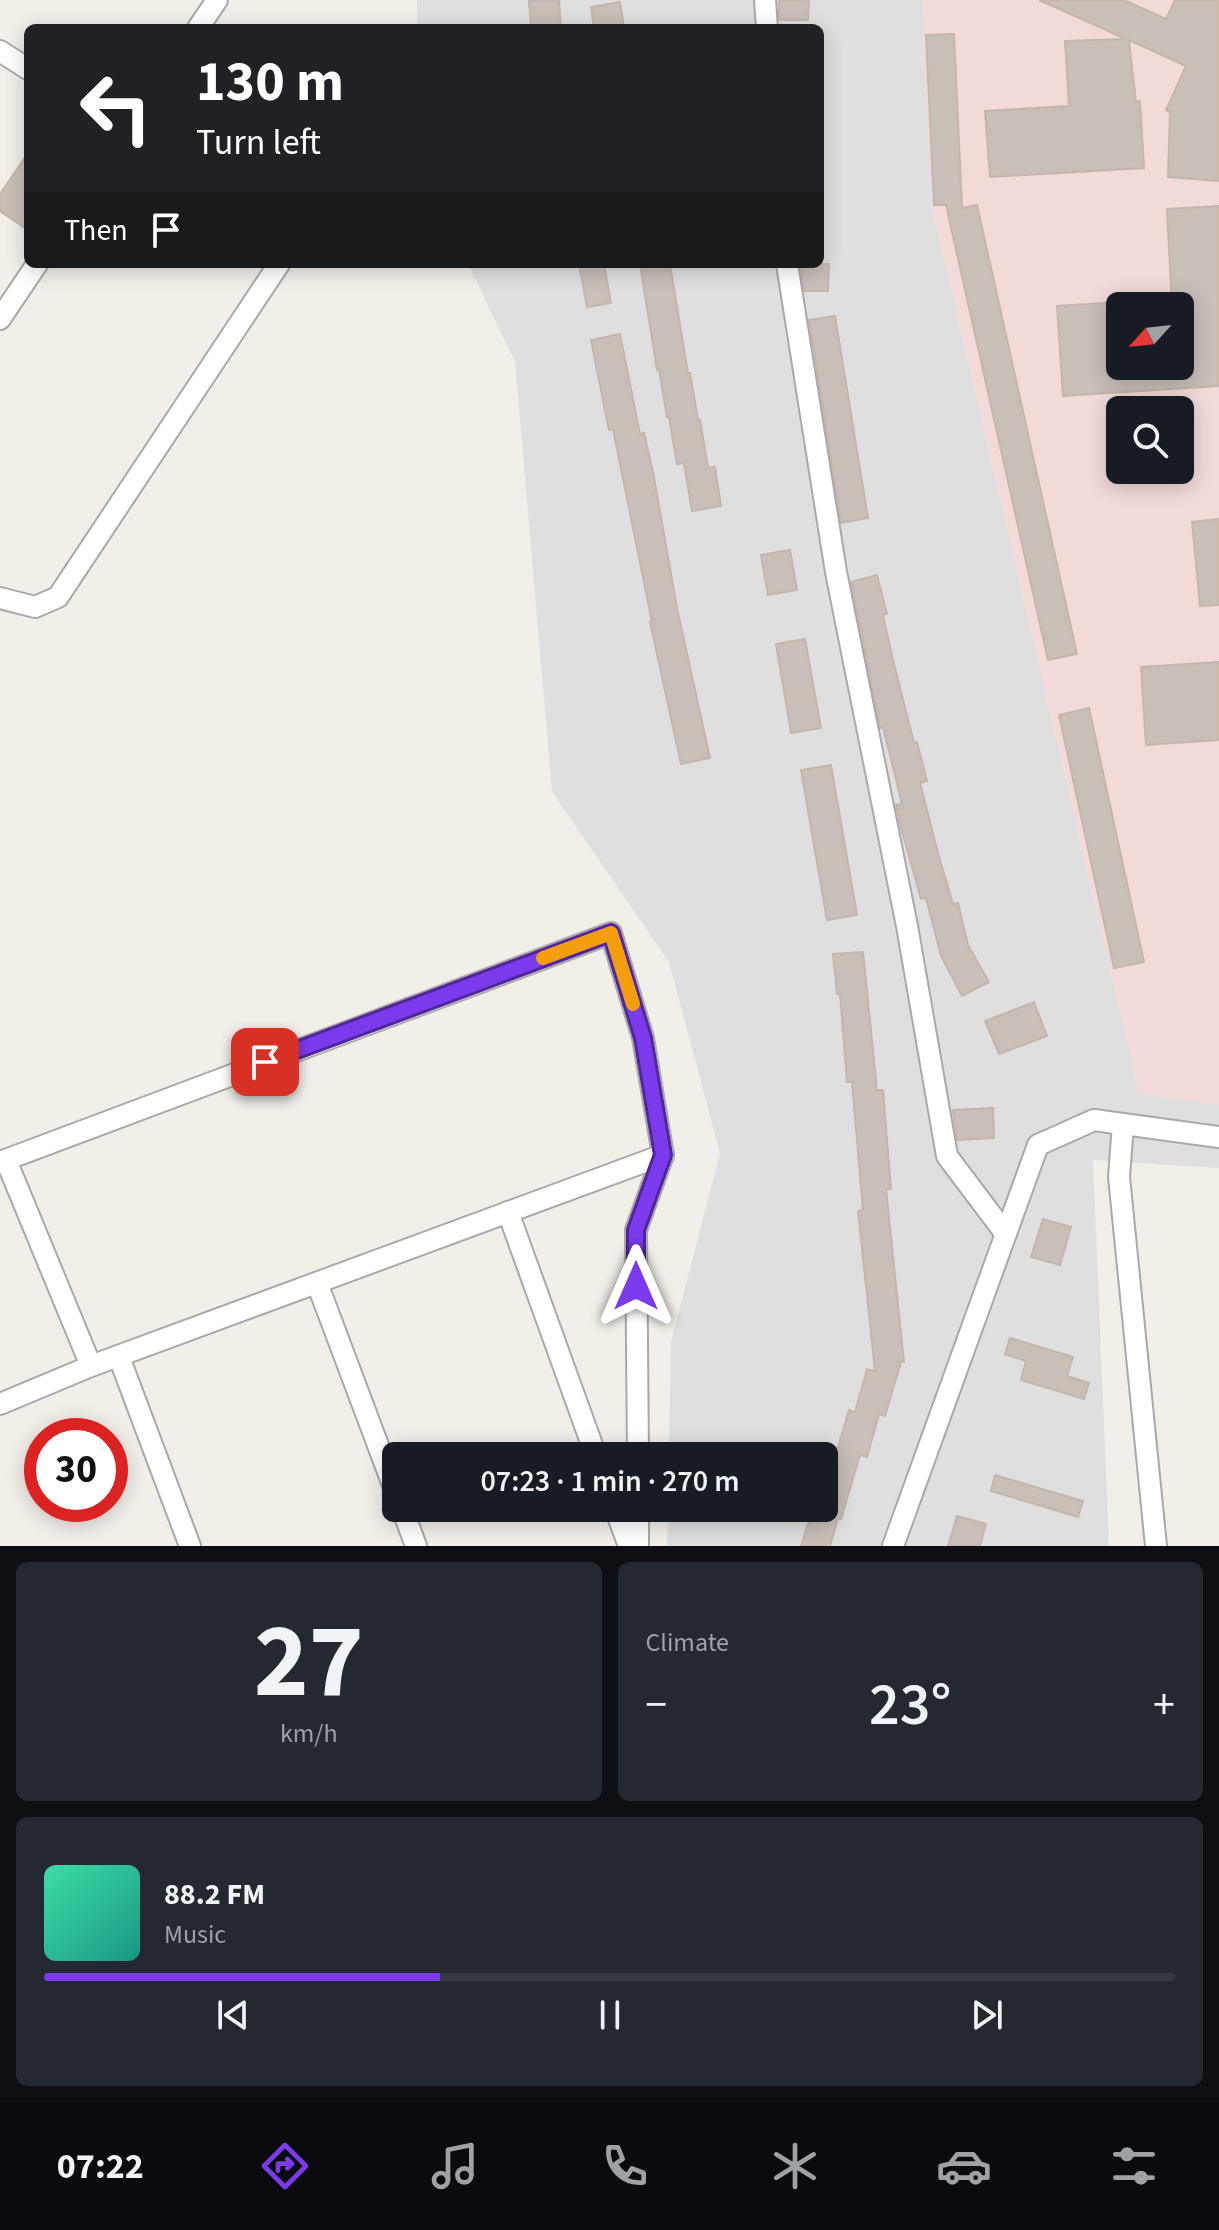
<!DOCTYPE html>
<meta charset="utf-8">
<style>
:root{--surface:#171b24;--page:#242831;--text:#f1f3f6;--muted:#9ea1a6;--line:#363941;--accent:#7c3aed}
body{margin:0;font-family:"Source Sans 3",sans-serif;background:var(--page);color:var(--text);height:100vh;display:flex;flex-direction:column;font-size:30px;white-space:nowrap}
*{box-sizing:border-box;margin:0}
p{font-size:26px;color:var(--muted)}
.icon{flex:none;width:44px;height:44px;fill:none;stroke:currentColor;stroke-width:2;stroke-linecap:round;stroke-linejoin:round}
.map{position:relative;height:1546px;overflow:hidden}
.side{display:flex;flex-direction:column;gap:16px;padding:16px;background:#0d0f14;flex:1}
.side>*{flex:none}
.top-card{position:absolute;left:24px;top:24px;width:800px;height:244px;border-radius:12px;box-shadow:0 4px 20px #0003;background:#202124;color:#fff;overflow:hidden}
.needle{width:52px;rotate:243deg}
.buttons{position:absolute;left:1106px;top:292px;display:grid;gap:16px}
.buttons a{display:grid;place-items:center;width:88px;height:88px;border-radius:12px;background:var(--surface);box-shadow:0 4px 20px #0003;font-size:40px}
.speed{position:absolute;left:24px;top:1418px;display:flex;gap:16px;font-size:40px;font-weight:700;text-align:center}
.speed>*{display:grid;place-content:center;width:104px;height:104px;border-radius:50%;background:var(--surface);box-shadow:0 4px 20px #0003;line-height:1}
.speed .limit{border:12px solid #d22;background:#fff;color:#111}
.pin{position:absolute;display:grid;place-items:center;width:68px;height:68px;color:#fff;margin:-34px;border-radius:16px;box-shadow:0 4px 12px #0006}
.me{position:absolute;width:88px;margin:-44px;rotate:0deg;stroke-linejoin:round;filter:drop-shadow(0 0 6px #0008)}
.turn{display:flex;align-items:center;gap:28px;height:168px;padding:0 40px;font-size:36px}
.turn .icon{width:104px;height:104px;stroke-width:2.5}
.turn b{display:block;font-size:56px;line-height:68px}
.then{display:flex;align-items:center;height:76px;padding:0 40px;background:#0003;gap:16px;font-size:30px}
.big{font-size:60px;font-weight:600;line-height:1.1}
.side .widget{flex:1;display:flex;flex-direction:column;justify-content:center;gap:12px;min-width:0;padding:0 28px;border-radius:12px;background:var(--page)}
.side .dial{align-items:center;gap:0}
.dial b{font-size:104px;line-height:1}
.song{display:flex;align-items:center;gap:24px}
.cover{width:96px;height:96px;border-radius:12px;background:linear-gradient(135deg,hsl(160 70% 55%),hsl(170 70% 35%))}
.played{height:8px;border-radius:4px;background:linear-gradient(90deg,var(--accent) 35%,var(--line) 35%)}
.keys{display:flex;justify-content:space-around;direction:ltr}
.heat{display:flex;justify-content:space-between;align-items:center;font-size:44px;direction:ltr}
.side .tiles{flex:1;display:grid;gap:16px;grid-template-columns:1fr 1fr}
.widget:last-child{grid-column:span 2}
.trip{position:absolute;left:382px;top:1442px;width:456px;height:80px;border-radius:12px;background:var(--surface);box-shadow:0 4px 20px #0003;font-weight:600;line-height:80px;text-align:center}
.tab-bar{display:flex;height:128px;justify-content:space-around;align-items:center;background:#090b0e;color:var(--muted)}
.tab-bar .icon{width:56px;height:56px}
.tab-bar .active{color:var(--accent)}
.tab-bar b{font-size:36px;color:var(--text)}
.map>svg:first-child{display:block}
</style>
<div class="map">
<svg width="1219" height="1546" viewBox="0 0 1219 1546">
<rect width="100%" height="100%" fill="#f2efe9"/>
<path fill="#e0dfdf" fill-rule="evenodd" d="M417,0h802v1168l-126,-8 16,386h-442l1,-38h156v-52h-155l2,-114 49,-189 -51,-191 -117,-170 -37,-431 -47,-97h352v-236h-403zM1120,306h60v60h-60zM1120,410h60v60h-60z"/>
<path fill="#f2dad9" fill-rule="evenodd" d="M922,0h297v1105l-80,-11 -207,-885zM1120,306h60v60h-60zM1120,410h60v60h-60z"/>
<g fill="#c7bfb8" stroke="#c4b6ab" stroke-width="2">
<path d="M559,0l2,28h-30l-2,-27z"/>
<path d="M779,0h30l-1,20h-29z"/>
<path d="M1039,0h85l42,19 9,-19h44v181l-51,-4 2,-65 -4,-2 20,-44 -57,-26 7,62 4,-1 4,67 -154,9 -5,-66 84,-5 -4,-65 61,-2z"/>
<path d="M620,2l4,26h-30l-3,-21z"/>
<path d="M954,34l8,174 15,-3 100,449 -29,6 -102,-455h-12l-8,-170z"/>
<path d="M28,153v77l-28,-19v-17z"/>
<path d="M1219,206v180l-156,10 -6,-90 63,-4v64h60v-60h-8l-5,-97z"/>
<path d="M579,264h25l7,39 -24,4z"/>
<path d="M640,264h30l18,109h2l8,47h2l8,48 7,-1 6,39 -29,5 -8,-48 -7,1 -8,-47h-2l-8,-48 -2,1z"/>
<path d="M800,264h29l-1,27h-24z"/>
<path d="M835,316l33,202 -27,5 -32,-203z"/>
<path d="M620,334l20,100 4,-1 9,39 24,136 33,150 -29,6 -31,-142h2l-39,-193 -4,1 -18,-90z"/>
<path d="M1219,519v86l-19,1 -8,-84z"/>
<path d="M790,550l7,40 -29,5 -7,-40z"/>
<path d="M877,575l10,39 -4,1 10,45 21,83 3,-1 10,39 -7,2 18,70 15,51 5,-1 10,42 21,37 -27,14 -21,-40 -15,-58 -5,1 -20,-71 -5,-23 6,-1 -19,-77 -3,1 -29,-146z"/>
<path d="M805,639l16,89 -30,5 -15,-89z"/>
<path d="M1219,662v78l-73,5 -5,-78z"/>
<path d="M1089,708l55,254 -30,6 -55,-253z"/>
<path d="M831,765l26,150 -30,5 -26,-150z"/>
<path d="M863,952l14,138h6l8,99h-5l18,173h-3l-16,54 -6,-2 -12,43 -7,-2 -19,64 -3,-1 -8,28h-29l12,-38h11v-36l6,2 19,-64 6,2 12,-43 8,2 -17,-160 5,-1 -11,-128h-5l-7,-88h-3l-4,-40z"/>
<path d="M1034,1002l13,34 -48,18 -14,-33z"/>
<path d="M993,1108l1,30 -37,2 -4,-30z"/>
<path d="M1043,1219l28,8 -11,38 -29,-8z"/>
<path d="M1010,1338l63,19 -6,19 22,7 -5,16 -63,-19 5,-19 -21,-7z"/>
<path d="M995,1475l88,26 -5,16 -87,-26z"/>
<path d="M957,1516l29,8 -6,22h-32z"/>
</g>
<g fill="none" stroke-linecap="round" stroke-linejoin="round">
<g stroke="#a9a9a9" stroke-width="24">
<g id="minor">
<path d="M765,0l2,28"/>
<path d="M198,28l19,-28"/>
<path d="M0,51l28,18"/>
<path d="M787,264l49,308 71,354 40,230 58,77"/>
<path d="M0,319l37,-55"/>
<path d="M0,598l35,9 23,-10 221,-333"/>
<path d="M1123,1124l-4,53 37,369"/>
<path d="M6,1160l85,206"/>
<path d="M0,1162l611,-229 32,105 20,117 -27,75 2,226"/>
<path d="M508,1212l88,244"/>
<path d="M317,1283l79,210"/>
<path d="M119,1357l71,189"/>
<path d="M0,1404l91,-38 572,-211"/>
<path d="M402,1508l14,38"/>
<path d="M615,1508l14,38"/>
<path d="M638,1508v38"/>
<path d="M893,1546l145,-401 56,-25 125,17"/>
</g>
</g>
<use href="#minor" stroke="#fff" stroke-width="20"/>
</g>
<g fill="none" stroke-linecap="round" stroke-linejoin="round">
<g stroke="#51269a" stroke-width="20">
<path id="route" d="M265,1062l346,-129 32,105 20,117 -27,75v56"/>
</g>
<use href="#route" stroke="#7c3aed" stroke-width="14"/>
<path stroke="#f59e0b" stroke-width="14" d="M543,958l68,-25 22,71"/>
</g>
</svg>
<div class="buttons">
<a><svg class="needle" viewBox="-14 -14 28 28"><path d="M0-13l5 13h-10z" fill="#e53935"/><path d="M0 13l5-13h-10z" fill="#9ea1a6"/></svg></a>
<a><svg class="icon" aria-label="search" viewBox="0 0 24 24"><circle cx="10" cy="10" r="6"/><path d="M15 15l6 6"/></svg></a>
</div>
<div class="speed"><div class="limit">30</div></div>
<div class="pin" style="left:265px;top:1062px;background:#d93025"><svg class="icon" aria-label="arrive" viewBox="0 0 24 24"><path d="M6 21V4h12l-3 4 3 4H6"/></svg></div>
<svg class="me" style="left:636px;top:1286px" viewBox="-20 -20 40 40"><path d="M0-17L14 15 0 8-14 15z" fill="#7c3aed" stroke="#fff" stroke-width="4"/></svg>
<div class="trip">07:23 · 1 min · 270 m</div>
<div class="top-card">
<div class="turn"><svg class="icon" aria-label="left" viewBox="0 0 24 24"><path d="M17 20v-9H6M10 6l-5 5 5 5"/></svg><div><b>130 m</b>Turn left</div></div>
<div class="then">Then<svg class="icon" aria-label="arrive" viewBox="0 0 24 24"><path d="M6 21V4h12l-3 4 3 4H6"/></svg></div>
</div>
</div>
<section class="side">
<div class="tiles">
<div class="widget dial"><b>27</b><p>km/h</p></div>
<div class="widget"><p>Climate</p>
<div class="heat"><a>−</a><b class="big">23°</b><a>+</a></div>
</div>
<div class="widget">
<div class="song"><i class="cover"></i><div><b>88.2 FM</b><p>Music</p></div></div>
<div class="played"></div>
<div class="keys"><svg class="icon" aria-label="previous" viewBox="0 0 24 24"><path d="M18 5L8 12l10 7zM5 5v14"/></svg><svg class="icon" aria-label="pause" viewBox="0 0 24 24"><path d="M8 5v14M16 5v14"/></svg><svg class="icon" aria-label="next" viewBox="0 0 24 24"><path d="M6 5l10 7-10 7zM19 5v14"/></svg></div>
</div>
</div>
</section>
<nav class="tab-bar">
<b>07:22</b>
<svg class="icon active" aria-label="directions" viewBox="0 0 24 24"><path d="M12 3l9 9-9 9-9-9zM9 14v-3h6M13 9l2 2-2 2"/></svg>
<svg class="icon" aria-label="music" viewBox="0 0 24 24"><path d="M9 18V5l10-2v13"/><circle cx="6" cy="18" r="3"/><circle cx="16" cy="16" r="3"/></svg>
<svg class="icon" aria-label="phone" viewBox="0 0 24 24"><path d="M5 4h4l2 5-3 2q2 4 5 5l2-3 5 2v4C11 20 4 13 5 4z"/></svg>
<svg class="icon" aria-label="climate" viewBox="0 0 24 24"><path d="M12 3v18M4 7l16 10M4 17L20 7"/></svg>
<svg class="icon" aria-label="car" viewBox="0 0 24 24"><path d="M5 17H2v-5l4-1 3-4h7l3 4 3 1v5h-3M9 17h6M6 11h13"/><circle cx="7" cy="17" r="2"/><circle cx="17" cy="17" r="2"/></svg>
<svg class="icon" aria-label="filters" viewBox="0 0 24 24"><path d="M4 7h16M4 17h16"/><circle cx="9" cy="7" r="2"/><circle cx="15" cy="17" r="2"/></svg>
</nav>
